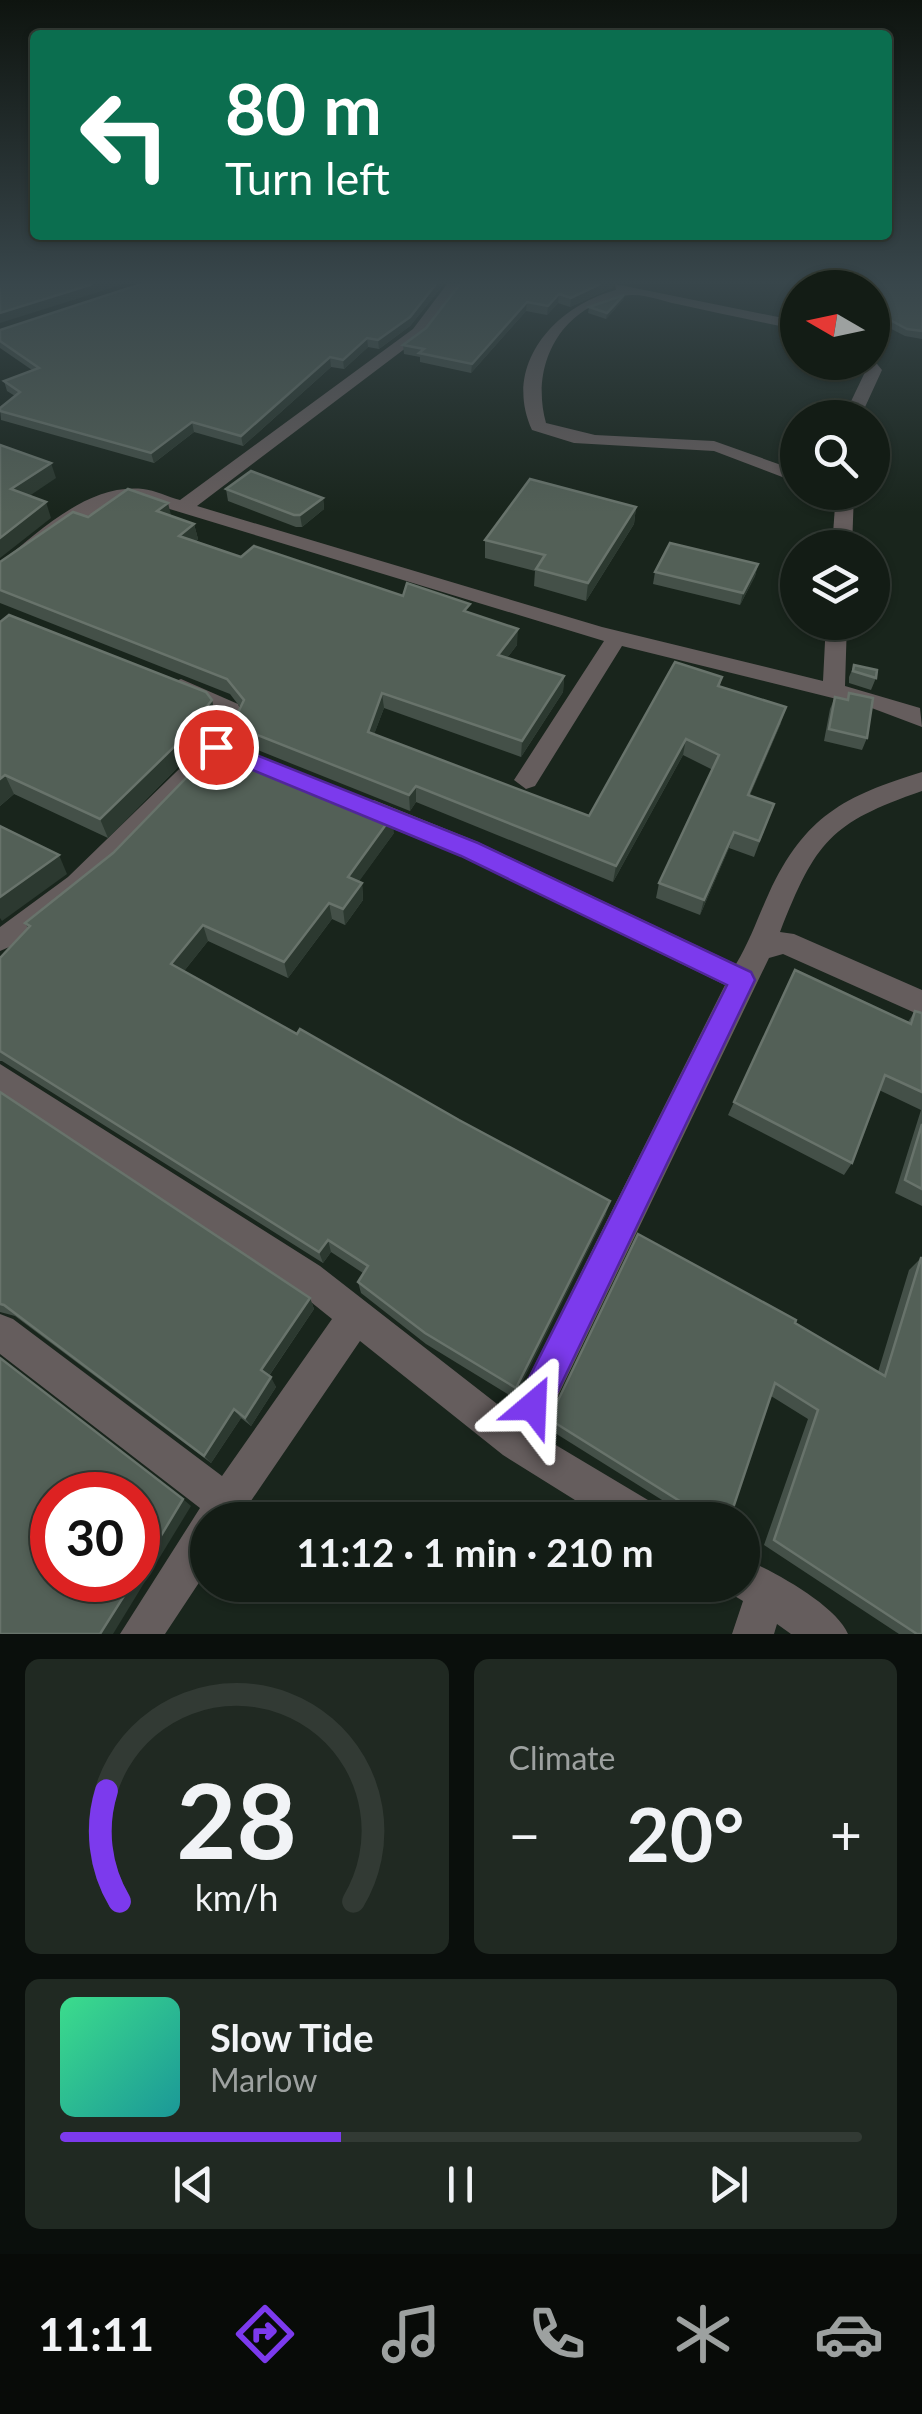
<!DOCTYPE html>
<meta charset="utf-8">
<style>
:root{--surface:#131c15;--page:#202922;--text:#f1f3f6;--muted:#9da1a0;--line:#323a34;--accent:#7c3aed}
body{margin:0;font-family:Lato,sans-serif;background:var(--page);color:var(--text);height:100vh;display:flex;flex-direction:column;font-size:38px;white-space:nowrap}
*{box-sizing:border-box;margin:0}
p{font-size:32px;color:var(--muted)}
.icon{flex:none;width:55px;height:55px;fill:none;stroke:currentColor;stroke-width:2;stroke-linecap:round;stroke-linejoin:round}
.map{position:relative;height:1634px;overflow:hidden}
.details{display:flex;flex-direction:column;gap:25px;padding:25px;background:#0a0f0c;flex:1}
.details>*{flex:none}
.banner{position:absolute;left:30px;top:30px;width:862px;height:210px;border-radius:10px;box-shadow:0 2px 8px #0004,0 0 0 2px var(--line);background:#0b6e4f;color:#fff;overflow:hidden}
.needle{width:65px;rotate:279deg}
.tools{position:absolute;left:780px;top:270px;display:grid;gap:20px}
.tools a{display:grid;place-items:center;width:110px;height:110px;border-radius:50%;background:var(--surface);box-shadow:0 2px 8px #0004,0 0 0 2px var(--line);font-size:50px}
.speed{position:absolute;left:30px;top:1472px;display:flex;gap:20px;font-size:50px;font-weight:700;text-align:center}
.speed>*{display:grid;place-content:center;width:130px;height:130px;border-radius:50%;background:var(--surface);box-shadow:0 2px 8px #0004,0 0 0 2px var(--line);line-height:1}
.speed .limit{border:15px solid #d22;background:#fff;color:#111}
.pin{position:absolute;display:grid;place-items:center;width:85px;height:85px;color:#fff;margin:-42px;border:5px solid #fff;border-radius:50%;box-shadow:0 2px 10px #0007}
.me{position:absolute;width:110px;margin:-55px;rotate:26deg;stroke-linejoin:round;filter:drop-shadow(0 0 8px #0008)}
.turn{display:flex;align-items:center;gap:35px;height:210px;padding:0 30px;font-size:45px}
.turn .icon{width:130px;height:130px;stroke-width:2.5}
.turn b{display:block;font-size:70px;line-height:85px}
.big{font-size:75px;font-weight:700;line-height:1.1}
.details .card{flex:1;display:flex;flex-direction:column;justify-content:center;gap:15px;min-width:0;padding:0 35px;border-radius:15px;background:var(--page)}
.details .dial{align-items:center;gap:0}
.dial svg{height:260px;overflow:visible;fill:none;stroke:var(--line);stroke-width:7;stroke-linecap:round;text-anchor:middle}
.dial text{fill:var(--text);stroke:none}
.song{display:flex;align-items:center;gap:30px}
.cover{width:120px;height:120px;border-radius:15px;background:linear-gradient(135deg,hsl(150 70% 55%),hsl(180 70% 35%))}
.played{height:10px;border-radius:5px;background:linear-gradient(90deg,var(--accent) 35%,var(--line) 35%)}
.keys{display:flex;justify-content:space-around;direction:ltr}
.heat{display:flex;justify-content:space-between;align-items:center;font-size:55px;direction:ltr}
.details .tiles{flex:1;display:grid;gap:25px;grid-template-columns:1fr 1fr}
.card:last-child{grid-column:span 2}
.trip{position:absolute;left:190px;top:1502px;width:570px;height:100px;border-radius:50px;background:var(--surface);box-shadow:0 2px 8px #0004,0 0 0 2px var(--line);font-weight:700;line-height:100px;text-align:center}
.dock{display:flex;height:160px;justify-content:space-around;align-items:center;background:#080b08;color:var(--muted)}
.dock .icon{width:70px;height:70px}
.dock .selected{color:var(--accent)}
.dock b{font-size:45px;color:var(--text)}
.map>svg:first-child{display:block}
</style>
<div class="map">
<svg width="922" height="1634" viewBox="0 0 922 1634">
<rect width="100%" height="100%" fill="#19251c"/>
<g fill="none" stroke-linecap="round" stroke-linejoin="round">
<g fill="#655d5d" fill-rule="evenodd">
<path d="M447,284h16l-14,13 -26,38 -226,171 405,121 221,54 3,-59h21l-2,64 75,22 2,19 -53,-20 -247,-61 -87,140 -9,3 -12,-9 90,-139 -464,-141 -18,2 -33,13 -89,64v-16c39,-31 88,-80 143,-74 12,1 25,8 37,11l233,-171z"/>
<path d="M615,284l183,37v9c-41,-9 -81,-17 -121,-26 -14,-3 -32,-10 -46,-9 -67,6 -102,67 -85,128l49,12 119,6 84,30v12l-84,-32 -140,-8 -42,-13c-30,-65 23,-124 84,-140z"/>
<path d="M873,359l9,11 -22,48h-17l23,-48 -6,-8h12z"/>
<path d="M836,492h18l-2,56h-20z"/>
<path d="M181,679l57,25 6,14 -20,35 -137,139 -57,46 -30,13v-24l68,-50 140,-136 12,-26 -47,-23 -3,-5 3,-5z"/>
<path d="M922,772v19c-92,32 -106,50 -142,141l14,2 128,56v26l-139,-62 -14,4 -230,477 119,71 6,14h-57l-104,-65 -143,-114 -122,179h-30v49l-43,65h-45l80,-126 -200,-154v-40l13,5 209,157 110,-157 -36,-29 -135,-85 -161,-110v-31l320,202 190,148 215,-429 -265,-129 -104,-42 -3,-7 3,-7h18l104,42 258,122c14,-23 22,-47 33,-71 36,-77 75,-97 153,-121z"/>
<path d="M742,1558c30,12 94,47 106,76h-57l-14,-10 -3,10h-42l11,-33 -15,-9 -3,-7h17z"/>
</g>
</g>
<g fill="#445048">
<path d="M141,284h303l-34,42 -31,23 -11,-2 -24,22 -13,-2 -88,79 -49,-14 -40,31 -153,-43 -1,-12 15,-12 -8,-5 -3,-10 28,-11 -32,-22v-18z"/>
<path d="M460,284h154l-2,4 -42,19 -12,-4 -11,12 -21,-4 -55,62 -51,-11v-5l-16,-3 -1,-9 23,-17z"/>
<path d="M835,284h87v55l-17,-3 -33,-17v-31h-33z"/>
<path d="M624,295l-1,5 -17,19 -18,-6 1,-6z"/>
<path d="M226,489l97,9 1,11 -22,18h-6l-68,-26z"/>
<path d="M636,507l-2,17 -48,77 -52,-15 1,-15 -50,-13v-18z"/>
<path d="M171,516l23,8 4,15 -3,3 46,15 229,56 47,32 -10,13 57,18 -1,16 -42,65 -137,-49 -10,26 215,82 133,-139 -2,9 61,37 -31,72 24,9 -20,53 -25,-9 -29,67 -44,-17 3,-15 54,-113 -30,-15 -70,127 -197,-80 -6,9 -175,-70 -3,-16 8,-18 -10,-13 -230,-91v-41l88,-45z"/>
<path d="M758,564l-3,12 -15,29 -87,-21 2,-12z"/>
<path d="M0,622l212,78 4,19 -38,48 -70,71 -94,-44 -14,12z"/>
<path d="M854,665l22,13 -5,12 -22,-7v-6z"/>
<path d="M849,693l18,45 -5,12 -38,-9 6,-32 5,-12 12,3z"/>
<path d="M394,833l-36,49 4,1 1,17 -18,25 -13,-6 -44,59 -80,-37 -24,30 422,243 -92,184 -88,-54 -65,-51 -3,-11 5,-9 -32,-21 -8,11 -321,-202h-2v-103l28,-30 -3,-5z"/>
<path d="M795,970l113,52 7,-11 7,2v193l-27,-13 26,-83 -42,-20 -27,73 -8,12 -116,-60z"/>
<path d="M0,1092l310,206 4,11 -45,67 7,11 -25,39 -10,-8 -30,45 -196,-147 -15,-4z"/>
<path d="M921,1258l1,376h-23l-135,-89 44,-126 -37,-23 -42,124h-35l-147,-92 2,-9 246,-96 83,49 31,-102z"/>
</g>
<g fill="#2c3930">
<path d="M93,284h31l-124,39v-10z"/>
<path d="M436,284h8l-34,42 -31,23 -1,-9z"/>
<path d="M600,284h14l-2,4 -42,19 1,-9z"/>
<path d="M559,294l-1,9 -11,12 1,-9z"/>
<path d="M624,295l-1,5 -17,19 1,-6z"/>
<path d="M527,302l-1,9 -55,62 1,-9z"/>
<path d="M367,338l1,9 -24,22 -1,-9z"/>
<path d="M330,357l1,10 -88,79 -2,-10z"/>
<path d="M192,422l2,10 -40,31 -3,-10z"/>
<path d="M51,463l5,15 -40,27 -5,-16z"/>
<path d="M323,498l1,11 -22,18 -2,-12z"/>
<path d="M46,502l5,16 -51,40v-20z"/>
<path d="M168,503l4,16 -15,-8z"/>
<path d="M636,507l-2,17 -48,77 2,-18z"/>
<path d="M194,524l4,15 -15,13 -4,-16z"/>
<path d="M758,564l-3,12 -15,29 3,-12z"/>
<path d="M518,629l-1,16 -20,26 1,-16z"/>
<path d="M564,676l-1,16 -42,65 1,-16z"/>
<path d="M382,693l2,15 -15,40 -1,-16z"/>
<path d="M212,700l4,19 -38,48 -70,71 -8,-19z"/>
<path d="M786,707l-5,16 -38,87 5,-15z"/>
<path d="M686,739l-3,16 -70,127 3,-16z"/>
<path d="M5,775l9,19 -14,12v-27z"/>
<path d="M416,786v16l-6,9 -1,-16z"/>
<path d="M392,816l2,17 -44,61 -2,-17z"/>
<path d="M734,832l-5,16 -29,67 4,-15z"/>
<path d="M59,855l8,19 -65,47 -2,-3v-21z"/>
<path d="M362,883l1,17 -18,25 -2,-16z"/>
<path d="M329,903l3,16 -44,59 -4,-16z"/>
<path d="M203,925l5,16 -31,39 -6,-16z"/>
<path d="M610,1201l-4,13 -92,184 2,-10z"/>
<path d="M328,1240l3,12 -8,11 -4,-11z"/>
<path d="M310,1298l4,11 -48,71 -5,-10z"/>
<path d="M271,1377l5,10 -25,39 -6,-8z"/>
<path d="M234,1409l7,9 -30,45 -7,-7z"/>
<path d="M183,1499l8,7 -78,128h-13l34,-54h4v-6z"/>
</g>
<g fill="#536057" stroke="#68736b" stroke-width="2.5">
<path d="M0,284h93l-93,29z"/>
<path d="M141,284h295l-26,33 -32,23 -11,-2 -24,22 -13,-3 -89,79 -49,-14 -41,31 -151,-42v-3l20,-16 -16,-11 35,-13 -39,-27v-11z"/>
<path d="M460,284h140l-29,14 -12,-4 -11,12 -21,-4 -55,62 -53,-11 5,-4 -21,-4 23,-17z"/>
<path d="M845,284h77v47l-15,-2 -30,-16 -5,-4v-21h-24z"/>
<path d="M624,295l-17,18 -18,-6z"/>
<path d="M0,445l51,18 -40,26 35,13 -46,36z"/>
<path d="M251,471l72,27 -23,17h-6l-68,-26z"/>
<path d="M530,479l106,28 -48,76 -52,-14 9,-14 -60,-15z"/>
<path d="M128,489l40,14 -11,8 37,13 -15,12 62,21 13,-11 149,50 4,-13 63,21 -6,7 54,18 -20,26 66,21 -42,65 -140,-48 -14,39 221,84 86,-154 47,15 -4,9 68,21 -38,88 26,9 -15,37 -25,-9 -30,68 -45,-17 60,-128 -33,-16 -70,127 -200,-80 -7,9 -177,-70 12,-25 -17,-21 -227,-89v-28l73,-50 15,5z"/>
<path d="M670,543l88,21 -15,29 -88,-21z"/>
<path d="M9,615l197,77 6,8 -39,48 -73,71 -95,-44 -5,4v-157z"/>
<path d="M854,665l23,5 -1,8 -23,-7z"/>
<path d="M849,693l24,5 -6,40 -38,-9 6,-32 13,3z"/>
<path d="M217,746l175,70 -44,61 14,6 -19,26 -14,-6 -45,59 -81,-37 -32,39 126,70 3,-5 159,91 151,81 -94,187 -91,-55 -67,-51 10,-16 -40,-26 -9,12 -319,-201v-93l30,-32 -5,-3 88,-70z"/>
<path d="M0,826l59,29 -59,42z"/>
<path d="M795,970l116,54 4,-13 7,2v79l-37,-17 -33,88 -118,-61z"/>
<path d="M0,1092l310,206 -49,72 10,7 -26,41 -11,-9 -30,47 -200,-151 -4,-1z"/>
<path d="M922,1124v65l-17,-9z"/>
<path d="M638,1234l158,86 -1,3 90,53 36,-118h1v376h-5l-143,-94 44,-130 -43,-27 -46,137h-19l-161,-101z"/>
<path d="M0,1358l183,141 -45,75v-79h-86v85h82l-34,54h-100z"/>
</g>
<linearGradient id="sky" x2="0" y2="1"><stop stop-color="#0e140f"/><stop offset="0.55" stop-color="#38464b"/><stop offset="1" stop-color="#38464b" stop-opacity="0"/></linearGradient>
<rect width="922" height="513" fill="url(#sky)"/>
<path fill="#7c3aed" stroke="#51269a" stroke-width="2.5" d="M216,739l262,104 273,129 4,8 -210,438 -12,5 -12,-5 -5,-12 5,-12 206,-409 -266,-129 -252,-104 -3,-5z"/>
</svg>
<div class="tools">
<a><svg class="needle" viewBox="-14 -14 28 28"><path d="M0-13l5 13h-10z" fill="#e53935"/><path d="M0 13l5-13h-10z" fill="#9da1a0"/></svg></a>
<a><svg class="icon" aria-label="search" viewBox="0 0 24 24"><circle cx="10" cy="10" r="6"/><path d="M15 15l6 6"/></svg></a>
<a><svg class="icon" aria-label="layers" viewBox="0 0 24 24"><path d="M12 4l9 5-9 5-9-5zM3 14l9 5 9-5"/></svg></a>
</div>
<div class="speed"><div class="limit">30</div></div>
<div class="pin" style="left:216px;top:747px;background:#d93025"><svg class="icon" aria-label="arrive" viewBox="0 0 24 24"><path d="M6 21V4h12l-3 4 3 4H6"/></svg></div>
<svg class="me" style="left:533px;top:1406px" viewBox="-20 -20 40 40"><path d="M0-17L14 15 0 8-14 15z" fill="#7c3aed" stroke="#fff" stroke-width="4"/></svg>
<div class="trip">11:12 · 1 min · 210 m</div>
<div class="banner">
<div class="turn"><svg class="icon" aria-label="left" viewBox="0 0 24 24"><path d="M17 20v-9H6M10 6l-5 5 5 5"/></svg><div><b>80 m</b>Turn left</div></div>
</div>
</div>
<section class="details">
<div class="tiles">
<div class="card dial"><svg viewBox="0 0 100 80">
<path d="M14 69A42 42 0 1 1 86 69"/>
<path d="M14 69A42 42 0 0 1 10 35" stroke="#7c3aed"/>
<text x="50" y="56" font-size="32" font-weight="700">28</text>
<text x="50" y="72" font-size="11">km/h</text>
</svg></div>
<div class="card"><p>Climate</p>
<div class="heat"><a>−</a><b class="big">20°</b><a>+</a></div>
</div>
<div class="card">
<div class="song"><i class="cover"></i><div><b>Slow Tide</b><p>Marlow</p></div></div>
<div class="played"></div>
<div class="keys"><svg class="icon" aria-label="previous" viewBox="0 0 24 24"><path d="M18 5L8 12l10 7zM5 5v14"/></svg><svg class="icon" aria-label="pause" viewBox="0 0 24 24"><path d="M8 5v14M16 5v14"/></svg><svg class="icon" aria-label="next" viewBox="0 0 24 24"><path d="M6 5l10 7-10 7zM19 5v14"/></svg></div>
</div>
</div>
</section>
<nav class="dock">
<b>11:11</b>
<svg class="icon selected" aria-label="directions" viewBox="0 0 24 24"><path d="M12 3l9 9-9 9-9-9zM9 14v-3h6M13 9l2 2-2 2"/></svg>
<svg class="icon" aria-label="music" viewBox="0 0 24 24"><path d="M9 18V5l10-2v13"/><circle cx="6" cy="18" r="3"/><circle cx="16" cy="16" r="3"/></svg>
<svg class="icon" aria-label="phone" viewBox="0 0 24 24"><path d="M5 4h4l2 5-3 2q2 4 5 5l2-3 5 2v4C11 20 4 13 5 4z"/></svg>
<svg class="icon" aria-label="climate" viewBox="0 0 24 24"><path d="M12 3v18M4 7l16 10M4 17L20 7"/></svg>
<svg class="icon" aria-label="car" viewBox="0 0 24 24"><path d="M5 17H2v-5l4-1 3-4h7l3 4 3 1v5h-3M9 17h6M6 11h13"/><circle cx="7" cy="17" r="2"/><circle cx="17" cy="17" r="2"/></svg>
</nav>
